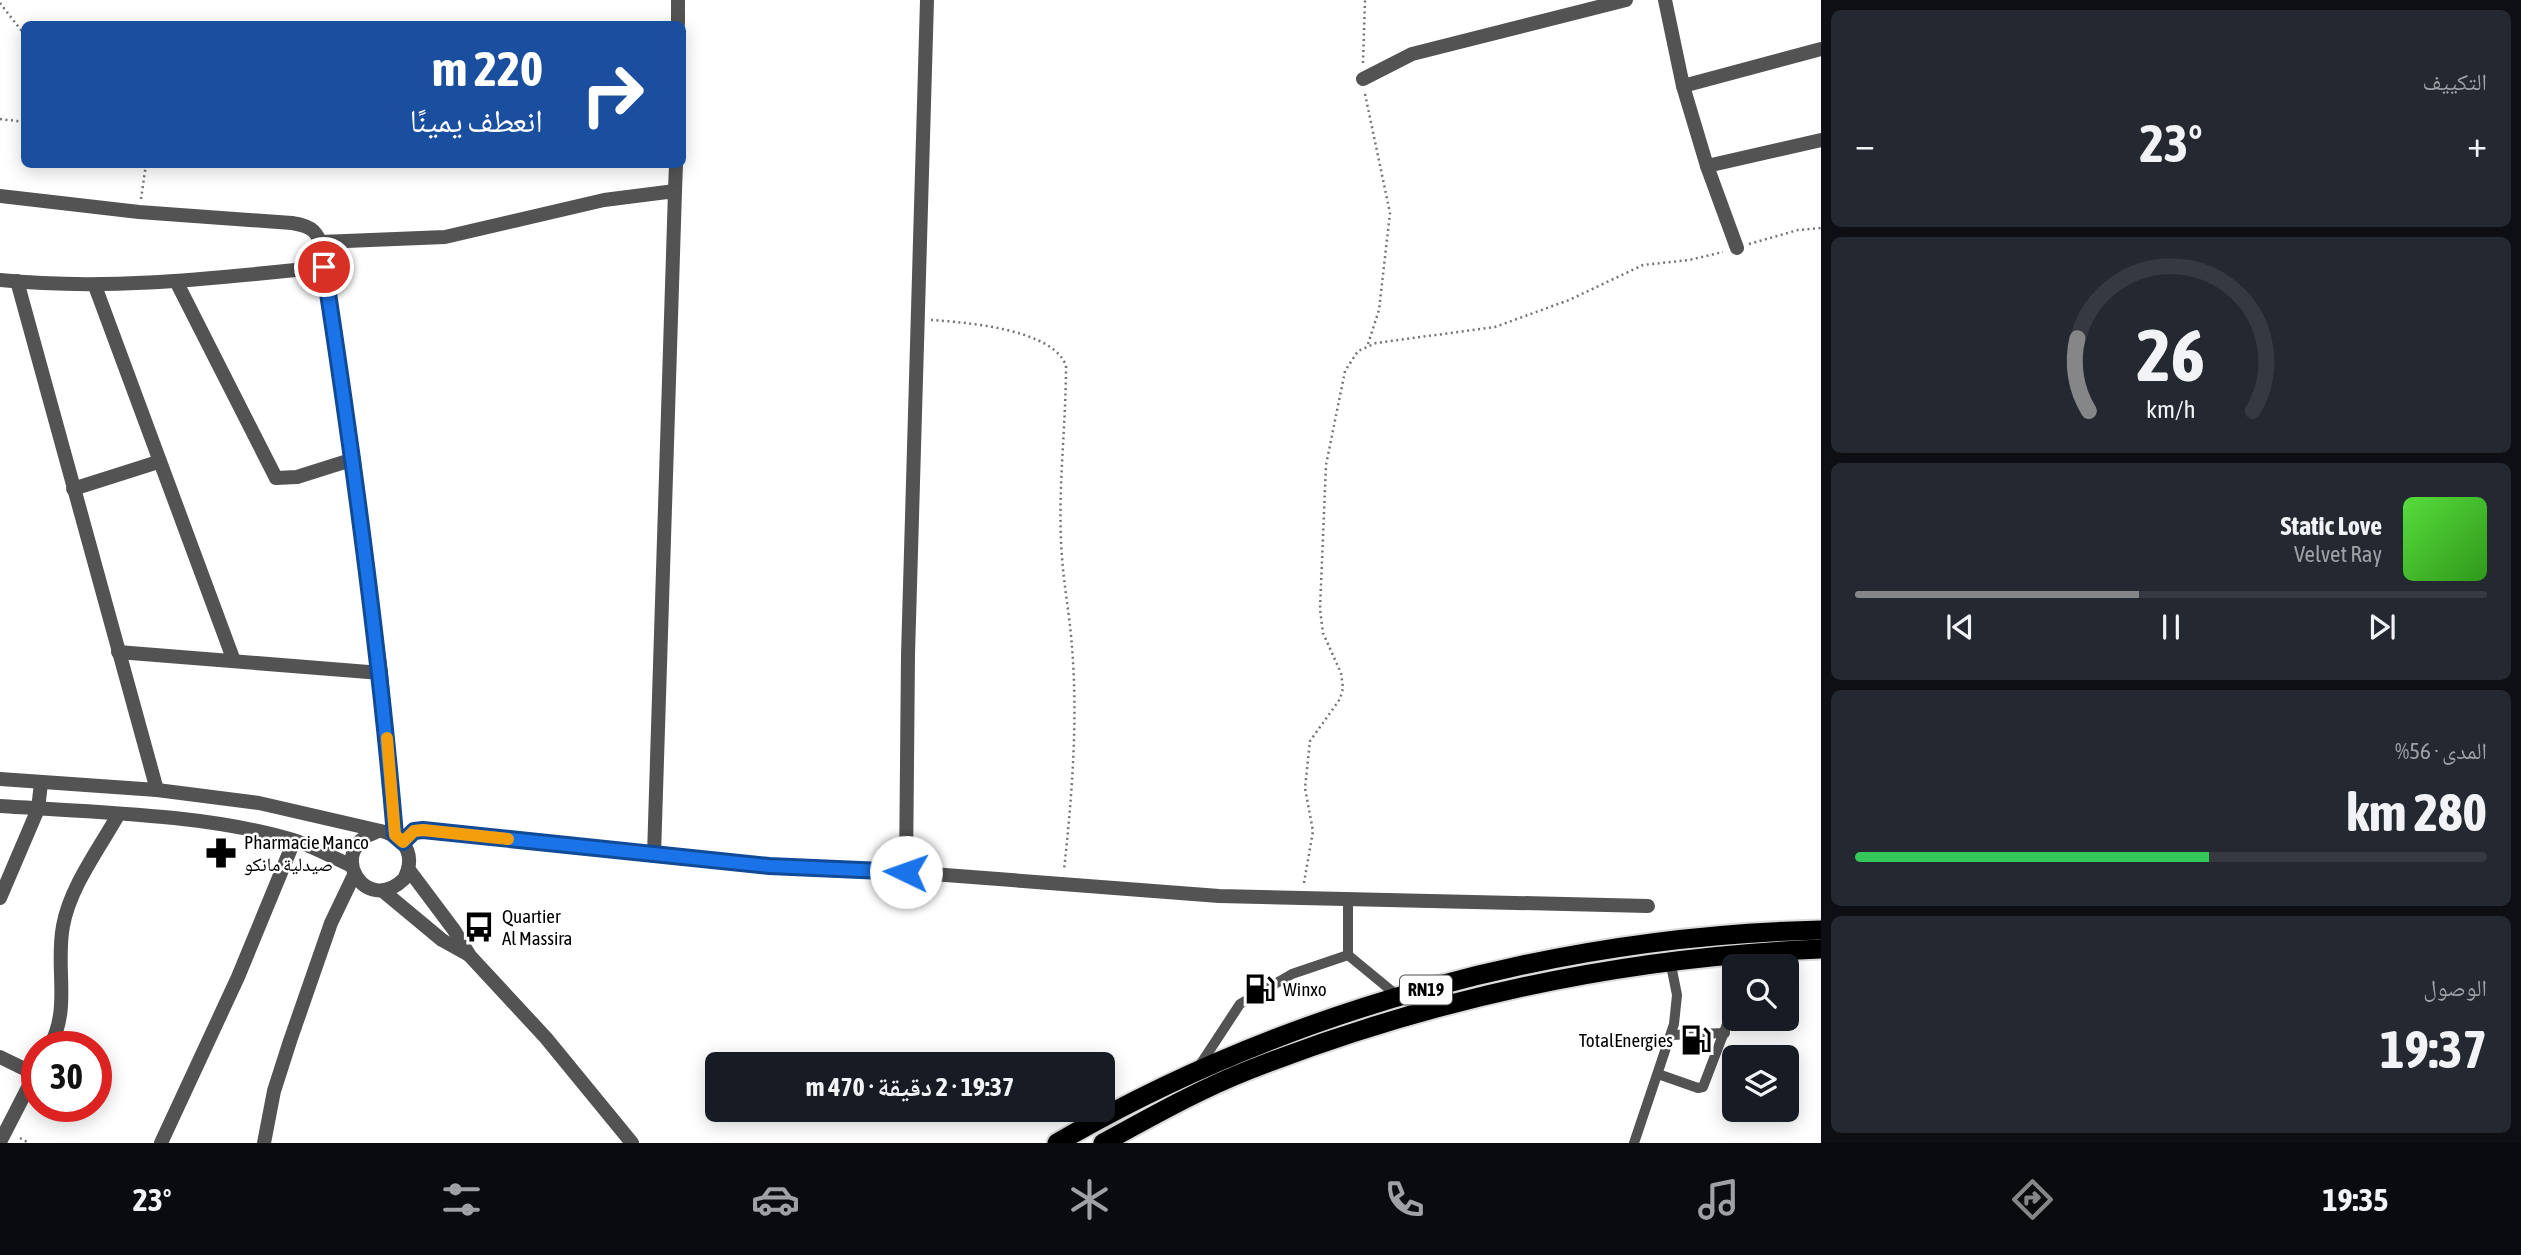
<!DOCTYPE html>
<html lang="ar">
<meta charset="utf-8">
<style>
:root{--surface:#171b24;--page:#242831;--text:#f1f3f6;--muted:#9ea1a6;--line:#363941;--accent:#858687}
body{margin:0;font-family:"Asap Condensed","Noto Naskh Arabic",sans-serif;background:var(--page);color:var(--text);direction:rtl;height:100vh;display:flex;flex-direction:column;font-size:26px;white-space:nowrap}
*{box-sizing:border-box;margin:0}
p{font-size:23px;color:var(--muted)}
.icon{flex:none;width:38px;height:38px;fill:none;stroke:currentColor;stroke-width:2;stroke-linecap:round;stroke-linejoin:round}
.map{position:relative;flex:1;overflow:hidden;direction:ltr}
.side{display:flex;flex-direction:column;gap:10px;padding:10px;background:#0d0f14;width:700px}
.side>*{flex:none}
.hud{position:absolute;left:21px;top:21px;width:665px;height:147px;border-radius:10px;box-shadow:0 4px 18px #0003;direction:rtl;background:#1a4fa0;color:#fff;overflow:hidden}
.buttons{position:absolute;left:1722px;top:954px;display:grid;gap:14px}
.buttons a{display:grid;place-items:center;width:77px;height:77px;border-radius:10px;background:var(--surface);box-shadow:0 4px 18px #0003;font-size:35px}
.speed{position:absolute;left:21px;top:1031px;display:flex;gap:14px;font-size:35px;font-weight:700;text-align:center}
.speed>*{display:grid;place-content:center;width:91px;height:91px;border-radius:50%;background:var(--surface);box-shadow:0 4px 18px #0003;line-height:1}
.speed .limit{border:10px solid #d22;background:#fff;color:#111}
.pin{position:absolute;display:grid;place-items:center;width:60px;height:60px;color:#fff;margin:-30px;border:4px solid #fff;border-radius:50%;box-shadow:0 2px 7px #0007}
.me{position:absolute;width:77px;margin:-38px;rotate:273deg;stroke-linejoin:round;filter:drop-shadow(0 0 5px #0008)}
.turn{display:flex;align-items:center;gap:24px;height:147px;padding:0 28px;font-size:32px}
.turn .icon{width:91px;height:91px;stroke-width:2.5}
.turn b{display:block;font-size:49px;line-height:60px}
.big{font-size:52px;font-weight:700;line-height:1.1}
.side .tile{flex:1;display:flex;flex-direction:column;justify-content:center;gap:10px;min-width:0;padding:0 24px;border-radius:10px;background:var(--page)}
.side .dial{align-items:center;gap:0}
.dial svg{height:182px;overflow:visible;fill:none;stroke:var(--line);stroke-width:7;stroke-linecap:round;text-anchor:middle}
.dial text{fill:var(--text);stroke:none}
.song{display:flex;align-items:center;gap:21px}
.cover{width:84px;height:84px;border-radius:10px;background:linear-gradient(135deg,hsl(110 70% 55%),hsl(110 70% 35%))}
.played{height:7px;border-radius:4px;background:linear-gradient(90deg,var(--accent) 45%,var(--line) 45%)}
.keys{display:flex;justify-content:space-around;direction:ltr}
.heat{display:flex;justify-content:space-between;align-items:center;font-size:38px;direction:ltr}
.charge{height:10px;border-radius:5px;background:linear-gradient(90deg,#34c759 56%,var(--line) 0)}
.trip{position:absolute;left:705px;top:1052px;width:410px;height:70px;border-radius:10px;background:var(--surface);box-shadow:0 4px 18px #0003;font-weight:700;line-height:70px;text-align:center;direction:rtl}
.tab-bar{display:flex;height:112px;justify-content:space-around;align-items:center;background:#090b0e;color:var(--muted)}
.tab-bar .icon{width:49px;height:49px}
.tab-bar .on{color:var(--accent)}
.tab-bar b{font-size:32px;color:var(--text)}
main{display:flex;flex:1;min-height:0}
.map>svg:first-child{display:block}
</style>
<main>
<section class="side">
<div class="tile"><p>التكييف</p>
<div class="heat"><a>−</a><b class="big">23°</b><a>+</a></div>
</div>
<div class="tile dial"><svg viewBox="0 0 100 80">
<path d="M14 69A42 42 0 1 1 86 69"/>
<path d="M14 69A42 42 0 0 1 9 37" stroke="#858687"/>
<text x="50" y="56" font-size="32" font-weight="700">26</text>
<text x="50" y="72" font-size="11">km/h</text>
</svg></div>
<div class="tile">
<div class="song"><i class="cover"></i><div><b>Static Love</b><p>Velvet Ray</p></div></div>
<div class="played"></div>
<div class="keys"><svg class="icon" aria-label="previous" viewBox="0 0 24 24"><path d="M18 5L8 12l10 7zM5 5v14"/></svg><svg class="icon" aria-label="pause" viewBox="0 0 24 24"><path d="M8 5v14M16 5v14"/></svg><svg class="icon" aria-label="next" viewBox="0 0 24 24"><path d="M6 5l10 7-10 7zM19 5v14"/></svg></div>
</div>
<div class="tile"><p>المدى · 56%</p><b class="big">280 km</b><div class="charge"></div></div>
<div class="tile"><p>الوصول</p><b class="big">19:37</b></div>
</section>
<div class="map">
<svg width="1821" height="1143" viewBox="0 0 1821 1143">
<rect width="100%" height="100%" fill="#fff"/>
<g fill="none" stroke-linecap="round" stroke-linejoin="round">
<g stroke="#dbdbdb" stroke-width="23">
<g id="trunk">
<path d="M1057,1143c229,-133 499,-207 764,-213"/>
<path d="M1103,1143c48,-26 95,-53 146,-73 183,-72 377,-113 572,-121"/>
</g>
</g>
<g stroke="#757575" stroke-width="2.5" stroke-dasharray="2 3.5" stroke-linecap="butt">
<path d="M0,3l24,31"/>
<path d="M1363,63l2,-63"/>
<path d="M1365,94l25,119 -11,97 -11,34"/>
<path d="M0,119l24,3"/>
<path d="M141,199l5,-35"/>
<path d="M1749,244l49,-14 23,-2"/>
<path d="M931,320c33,2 123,9 135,46 0,63 -9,127 -4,191 2,30 8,60 10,90 6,74 0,149 -8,223"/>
<path d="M1304,883l9,-52 -8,-43 5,-47 30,-42 3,-11 -2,-15 -18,-40 -3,-24 6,-144 19,-94 13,-20 18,-8 119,-16 74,-27 74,-35 46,-5 34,-8"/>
<path d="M20,1138l9,5"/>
</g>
<g stroke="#535353" stroke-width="10">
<path d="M1348,900v55"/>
<path d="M1348,955l51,42"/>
<path d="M1671,1035l54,-2"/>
<path d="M1198,1068l42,-64 52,-30 56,-19"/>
<path d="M1658,1074l40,14 5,-1 31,-81"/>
<path d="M1634,1143l40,-119 3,-29 -7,-35"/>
</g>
<g stroke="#535353" stroke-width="14">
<path d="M1665,0l18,86 138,-37"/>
<path d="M678,24v-24"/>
<path d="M1363,79l49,-25 214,-54"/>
<path d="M1683,86l24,80 30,82"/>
<path d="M1707,166l114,-26"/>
<path d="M675,191l1,-27"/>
<path d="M0,196l139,16 153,11c20,3 27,9 31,29l58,421 14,162"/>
<path d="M321,242l124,-5 159,-37 71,-9 -21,664"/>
<path d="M0,280c109,11 216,-2 325,-13"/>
<path d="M17,281l140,509"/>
<path d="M177,283l99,195 21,-1 57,-18"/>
<path d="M95,286l139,375"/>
<path d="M73,489l85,-27"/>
<path d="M118,652l263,21"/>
<path d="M403,842l11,-11 9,-1 346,36 137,6 313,24 429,10"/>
<path d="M906,872l2,-217 19,-655"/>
<path d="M0,898l38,-89 3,-26"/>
<path d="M50,1046c21,-39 5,-78 13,-120 7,-39 36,-77 55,-111"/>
<path d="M0,1057l35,17"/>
<path d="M0,1142l37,-72"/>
<path d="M161,1143l77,-166 56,-136"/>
<path d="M264,1143l10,-52 16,-50 41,-118 23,-48"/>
</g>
<g stroke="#535353" stroke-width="14">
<path d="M0,779l157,11 102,13 126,29c23,8 30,26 19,47 -39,38 -79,-30 -28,-47"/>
<path d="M0,806c91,6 206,8 293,34 20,6 39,17 59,26"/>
<path d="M409,870l45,60 16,26 76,82 86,105"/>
<path d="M383,891l59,49 27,15"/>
</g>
<use href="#trunk" stroke="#000" stroke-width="19"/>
</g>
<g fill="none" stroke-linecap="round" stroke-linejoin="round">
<g stroke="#114b97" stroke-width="18">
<path id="route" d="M324,267c29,189 55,378 71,568l8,7 11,-11 9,-1 346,36 137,6"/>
</g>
<use href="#route" stroke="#1a73e8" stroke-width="12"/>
<path stroke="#f59e0b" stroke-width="12" d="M387,738l8,97 8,7 11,-11 9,-1 85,9"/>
</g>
<defs>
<g id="pharmacy-bare" transform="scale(2.415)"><path d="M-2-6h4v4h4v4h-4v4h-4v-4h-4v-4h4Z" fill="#000" stroke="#fff" stroke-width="2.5" paint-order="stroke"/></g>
<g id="bus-bare" transform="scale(2.415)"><path d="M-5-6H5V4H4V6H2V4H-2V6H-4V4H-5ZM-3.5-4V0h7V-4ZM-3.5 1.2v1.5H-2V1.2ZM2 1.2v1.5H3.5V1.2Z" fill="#000" stroke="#fff" stroke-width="2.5" paint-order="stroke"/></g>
<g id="fuel-bare" transform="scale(2.415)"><path d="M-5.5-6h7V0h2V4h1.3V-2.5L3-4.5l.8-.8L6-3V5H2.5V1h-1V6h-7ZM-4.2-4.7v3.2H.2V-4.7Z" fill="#000" stroke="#fff" stroke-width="2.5" paint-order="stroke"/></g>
</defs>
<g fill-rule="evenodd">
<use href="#pharmacy-bare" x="221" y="853"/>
<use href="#bus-bare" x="479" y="927"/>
<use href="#fuel-bare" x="1260" y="989"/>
<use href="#fuel-bare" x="1696" y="1040"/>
</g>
<g text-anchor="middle" stroke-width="5" stroke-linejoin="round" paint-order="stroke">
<rect fill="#fff" stroke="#4c4c4c" stroke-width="2" x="1400" y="975.5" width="52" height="29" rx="5"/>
<g font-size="18" font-weight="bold" fill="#000">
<text x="1426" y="996">RN19</text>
</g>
<g font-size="19" fill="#000" stroke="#fff" text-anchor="start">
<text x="244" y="849">Pharmacie Manco<tspan x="244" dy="22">صيدلية مانكو</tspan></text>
<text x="502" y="923">Quartier<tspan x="502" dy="22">Al Massira</tspan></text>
<text x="1283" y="996">Winxo</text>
<text x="1673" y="1047" text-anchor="end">TotalEnergies</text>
</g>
</g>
</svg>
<div class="buttons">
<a><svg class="icon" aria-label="search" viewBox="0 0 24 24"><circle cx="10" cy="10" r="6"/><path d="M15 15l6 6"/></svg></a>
<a><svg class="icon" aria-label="layers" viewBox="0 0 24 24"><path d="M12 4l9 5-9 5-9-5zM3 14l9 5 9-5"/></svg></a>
</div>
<div class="speed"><div class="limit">30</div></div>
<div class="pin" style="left:324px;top:267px;background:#d93025"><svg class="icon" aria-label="arrive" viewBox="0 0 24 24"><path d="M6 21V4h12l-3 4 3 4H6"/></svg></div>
<svg class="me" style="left:906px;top:872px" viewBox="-20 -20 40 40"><circle r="19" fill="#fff"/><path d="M0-13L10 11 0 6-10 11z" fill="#1a73e8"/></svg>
<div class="trip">19:37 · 2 دقيقة · 470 m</div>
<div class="hud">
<div class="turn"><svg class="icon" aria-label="right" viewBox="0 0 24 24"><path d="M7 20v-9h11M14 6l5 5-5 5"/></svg><div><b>220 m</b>انعطف يمينًا</div></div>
</div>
</div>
</main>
<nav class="tab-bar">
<b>19:35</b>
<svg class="icon on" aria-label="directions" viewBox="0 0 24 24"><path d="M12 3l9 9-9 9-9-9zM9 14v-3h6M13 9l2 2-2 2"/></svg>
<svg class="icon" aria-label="music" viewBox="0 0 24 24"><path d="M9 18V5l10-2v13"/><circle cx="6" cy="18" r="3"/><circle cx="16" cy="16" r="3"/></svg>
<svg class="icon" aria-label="phone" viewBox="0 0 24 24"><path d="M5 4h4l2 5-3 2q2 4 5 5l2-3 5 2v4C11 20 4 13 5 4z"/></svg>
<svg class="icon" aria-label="climate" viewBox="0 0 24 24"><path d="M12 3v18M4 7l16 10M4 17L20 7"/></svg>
<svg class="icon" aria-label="car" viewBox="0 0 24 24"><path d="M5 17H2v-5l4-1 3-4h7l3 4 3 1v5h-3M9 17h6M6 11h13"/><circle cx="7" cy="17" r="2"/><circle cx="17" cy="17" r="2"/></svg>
<svg class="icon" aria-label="filters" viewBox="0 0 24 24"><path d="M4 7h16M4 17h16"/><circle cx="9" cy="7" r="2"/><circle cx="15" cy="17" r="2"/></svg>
<b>23°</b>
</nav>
